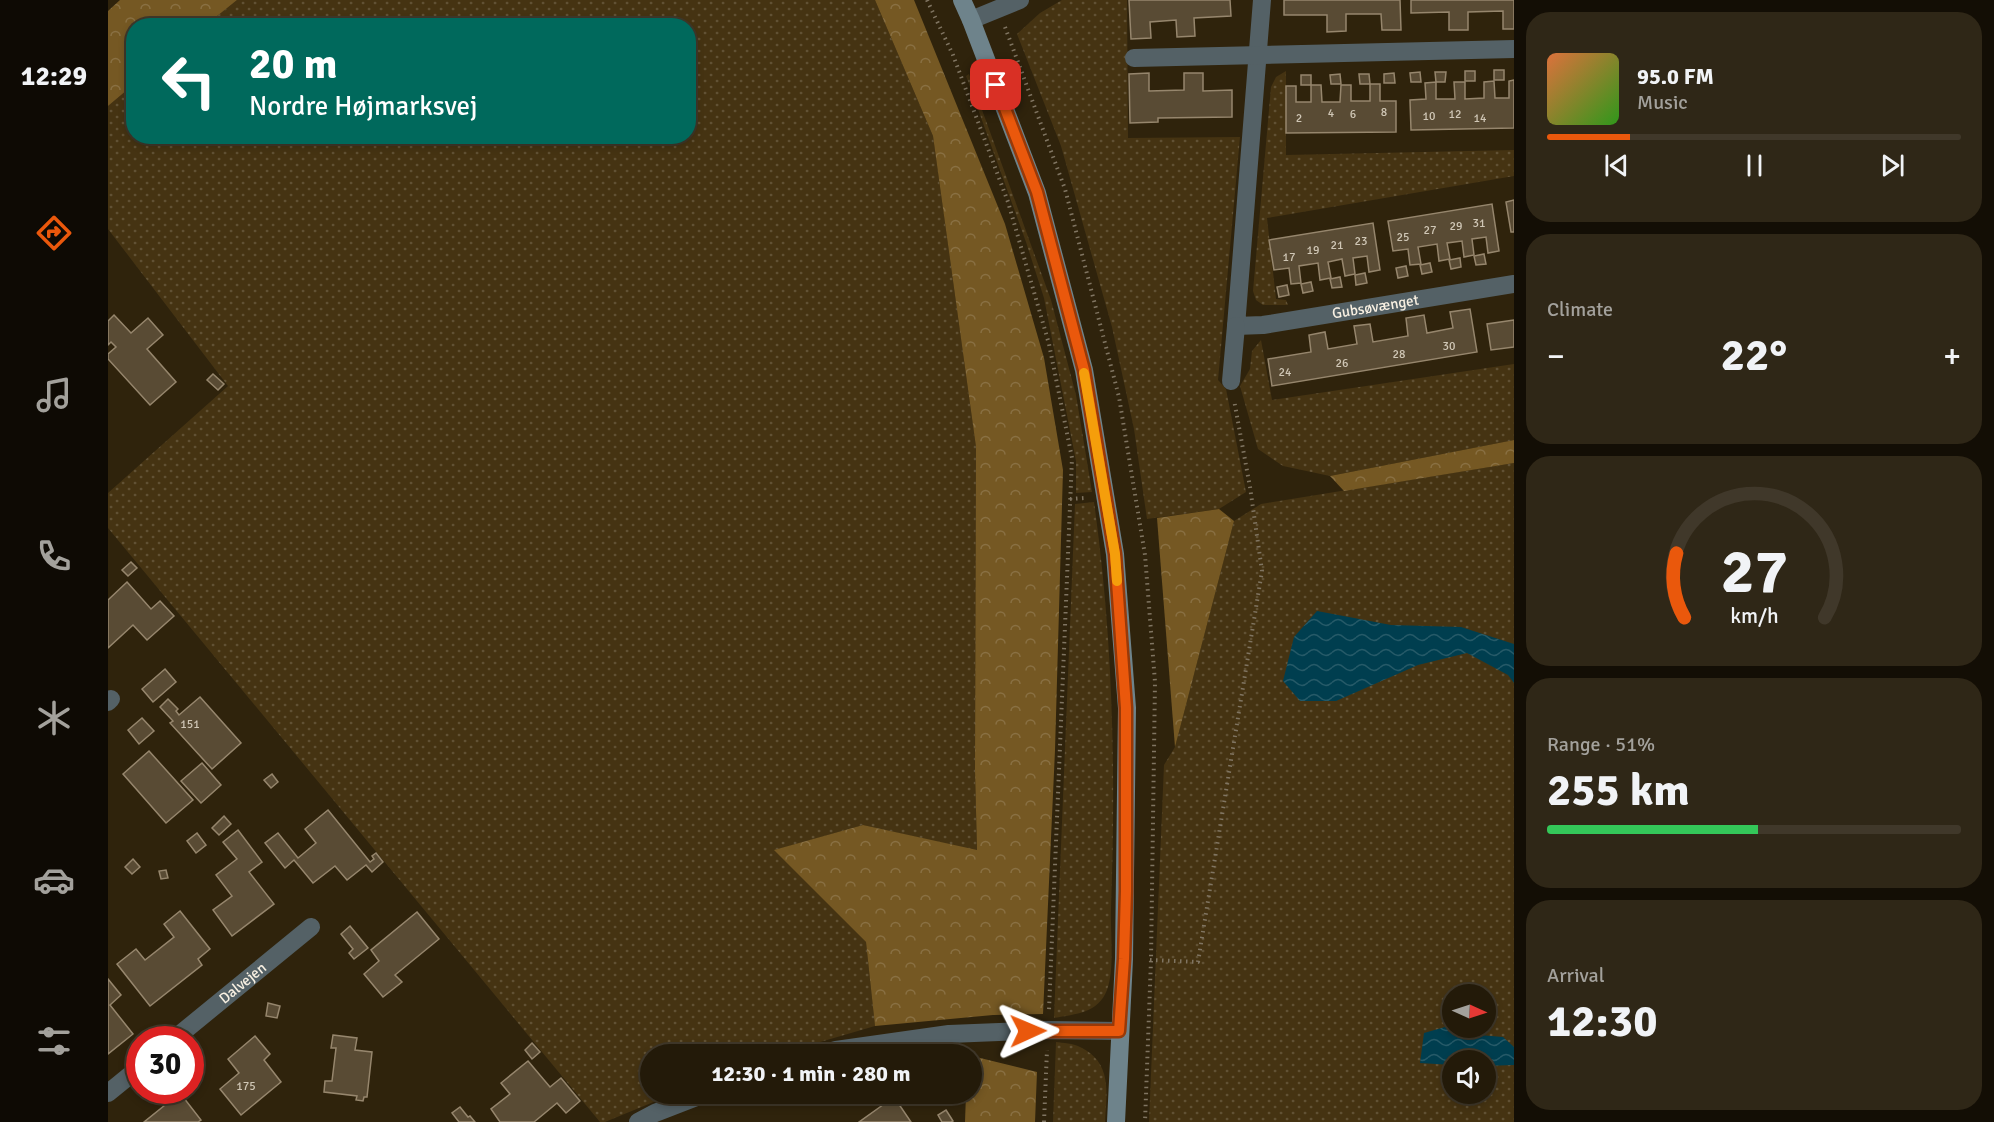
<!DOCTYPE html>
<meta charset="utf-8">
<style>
:root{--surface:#231a09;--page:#2f2717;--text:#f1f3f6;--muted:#a3a19c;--line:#40382a;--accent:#ea580c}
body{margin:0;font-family:Signika,sans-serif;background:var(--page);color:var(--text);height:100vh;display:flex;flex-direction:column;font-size:22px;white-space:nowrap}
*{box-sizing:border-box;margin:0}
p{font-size:20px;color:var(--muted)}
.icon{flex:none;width:33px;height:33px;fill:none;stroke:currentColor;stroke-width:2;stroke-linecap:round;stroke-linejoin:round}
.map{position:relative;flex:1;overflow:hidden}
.side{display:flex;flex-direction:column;gap:12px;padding:12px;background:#130e05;width:480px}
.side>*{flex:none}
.top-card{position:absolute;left:18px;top:18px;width:570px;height:126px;border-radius:24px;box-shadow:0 3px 9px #0003,0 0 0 2px var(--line);background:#00695c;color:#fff;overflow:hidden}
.needle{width:39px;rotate:93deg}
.tools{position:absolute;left:1334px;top:984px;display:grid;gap:12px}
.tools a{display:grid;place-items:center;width:54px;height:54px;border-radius:50%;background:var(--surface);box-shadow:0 3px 9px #0003,0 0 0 2px var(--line);font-size:30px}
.speed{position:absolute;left:18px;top:1026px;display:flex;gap:12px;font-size:30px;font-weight:700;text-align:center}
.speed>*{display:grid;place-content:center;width:78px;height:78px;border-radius:50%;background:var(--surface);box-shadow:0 3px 9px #0003,0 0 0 2px var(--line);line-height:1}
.speed .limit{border:9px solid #d22;background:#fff;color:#111}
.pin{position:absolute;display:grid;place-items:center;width:51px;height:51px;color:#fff;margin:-26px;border-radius:12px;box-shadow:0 3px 9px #0006}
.me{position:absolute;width:66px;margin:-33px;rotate:89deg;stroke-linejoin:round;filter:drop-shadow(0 0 4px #0008)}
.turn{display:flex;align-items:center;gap:21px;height:126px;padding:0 24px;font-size:27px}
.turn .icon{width:78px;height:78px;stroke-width:2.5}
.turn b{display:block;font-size:42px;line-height:51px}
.big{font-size:45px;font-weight:700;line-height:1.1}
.side .card{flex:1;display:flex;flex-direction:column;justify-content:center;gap:9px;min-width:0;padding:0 21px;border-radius:24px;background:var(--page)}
.side .dial{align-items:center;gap:0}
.dial svg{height:156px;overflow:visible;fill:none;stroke:var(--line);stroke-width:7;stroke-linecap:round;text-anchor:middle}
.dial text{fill:var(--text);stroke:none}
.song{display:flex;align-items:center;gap:18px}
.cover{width:72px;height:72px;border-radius:9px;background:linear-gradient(135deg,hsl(20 70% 55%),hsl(110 70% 35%))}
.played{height:6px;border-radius:3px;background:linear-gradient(90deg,var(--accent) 20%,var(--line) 20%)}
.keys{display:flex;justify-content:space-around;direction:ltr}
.heat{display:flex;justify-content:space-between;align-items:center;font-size:33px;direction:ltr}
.charge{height:9px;border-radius:4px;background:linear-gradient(90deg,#34c759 51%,var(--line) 0)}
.trip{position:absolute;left:532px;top:1044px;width:342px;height:60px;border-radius:30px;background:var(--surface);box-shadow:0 3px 9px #0003,0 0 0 2px var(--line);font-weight:700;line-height:60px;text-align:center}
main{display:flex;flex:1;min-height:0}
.dock{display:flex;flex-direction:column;width:108px;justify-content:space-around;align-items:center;background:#0e0a04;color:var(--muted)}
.dock .icon{width:42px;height:42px}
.dock .on{color:var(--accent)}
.dock b{font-size:27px;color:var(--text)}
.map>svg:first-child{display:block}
</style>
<main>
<nav class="dock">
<b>12:29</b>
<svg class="icon on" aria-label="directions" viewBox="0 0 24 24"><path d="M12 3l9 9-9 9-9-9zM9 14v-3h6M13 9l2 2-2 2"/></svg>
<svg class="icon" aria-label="music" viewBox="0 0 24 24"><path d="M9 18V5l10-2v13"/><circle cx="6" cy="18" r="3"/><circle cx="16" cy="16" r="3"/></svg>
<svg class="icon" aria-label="phone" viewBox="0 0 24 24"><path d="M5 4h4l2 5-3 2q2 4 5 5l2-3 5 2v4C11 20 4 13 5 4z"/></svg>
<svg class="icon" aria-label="climate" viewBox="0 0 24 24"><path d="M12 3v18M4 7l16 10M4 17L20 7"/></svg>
<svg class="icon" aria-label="car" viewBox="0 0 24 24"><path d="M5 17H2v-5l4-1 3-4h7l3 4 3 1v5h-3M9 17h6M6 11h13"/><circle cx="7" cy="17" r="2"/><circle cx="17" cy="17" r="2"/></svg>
<svg class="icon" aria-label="filters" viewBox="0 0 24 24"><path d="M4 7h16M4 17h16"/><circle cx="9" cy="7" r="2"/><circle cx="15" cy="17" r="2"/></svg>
</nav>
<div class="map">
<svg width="1406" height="1122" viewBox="0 0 1406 1122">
<defs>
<pattern id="grass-dots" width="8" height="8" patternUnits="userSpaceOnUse" patternTransform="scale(1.5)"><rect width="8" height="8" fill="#453312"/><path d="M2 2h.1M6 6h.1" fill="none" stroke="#615134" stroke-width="1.8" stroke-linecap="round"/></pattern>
<pattern id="forest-crowns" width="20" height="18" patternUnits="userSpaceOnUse" patternTransform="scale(1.5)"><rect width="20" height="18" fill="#755823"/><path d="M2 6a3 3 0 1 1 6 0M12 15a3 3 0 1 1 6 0" fill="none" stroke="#897043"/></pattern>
<pattern id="water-waves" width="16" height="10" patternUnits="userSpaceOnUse" patternTransform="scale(1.5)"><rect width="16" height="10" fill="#003e4f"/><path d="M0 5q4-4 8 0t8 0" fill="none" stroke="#265a68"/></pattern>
</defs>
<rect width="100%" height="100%" fill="#2f230c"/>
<g fill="url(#grass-dots)" fill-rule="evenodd">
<path d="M129,0h638l58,136 43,311 -1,323 2,81 -114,-26 -88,25 91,92 9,84 -96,28h-128v40h22l-68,28h-5l-492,-594v-35l120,-107 -120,-157v-123l25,-21 1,51h554v-110l-482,-1z"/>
<path d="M954,0h65l1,138 112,-1 -22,243 8,9 20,103 -27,17 -72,10 -13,-90 -22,-102 -51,-181 -44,-112 23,-21z"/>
<path d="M1178,71v84l228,-5v26l-247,42 9,81 10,1 2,5h-25l-7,-5 -3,-9 18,-204 5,-10z"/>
<path d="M861,74l82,226 25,95 16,97 -16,1v-32l-32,-163 -18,-56 -60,-166z"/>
<path d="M1153,340l11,60 242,-36v76l-184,36 -47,-10 -25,-17 -18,-63 10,-17 2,-18z"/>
<path d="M1406,463v659h-365l15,-357 11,-18 59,-226 27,-17zM1344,994h33v34h-33zM1344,1060h33v34h-33z"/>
<path d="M986,502c19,135 22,271 17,406 -1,24 4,60 -4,82 -9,23 -31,24 -53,28l21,-514z"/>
<path d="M948,1042c7,1 17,1 24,5 32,15 27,45 25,75h-52z"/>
</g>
<g fill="url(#forest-crowns)">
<path d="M12,0h117l-31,25 -72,1 -1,59 -25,21v-95z"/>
<path d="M767,0h39l91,224 39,134 19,112 -8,280 -12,264 -50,1 -118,11 -9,-84 -92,-92 89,-25 114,25 -2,-80 1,-323 -43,-311z"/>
<path d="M1406,440v23l-170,28 -14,-15z"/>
<path d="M1111,509l15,12 -59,226 -18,-229z"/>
<path d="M864,1056l65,16 -2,50h-70l1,-28h6z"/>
</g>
<g fill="url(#water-waves)">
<path d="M1209,611l74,14 70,2 53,17v39l-6,-8 -41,-22 -49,12 -82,36h-36l-17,-20 11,-44z"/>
<path d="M1344,1025v3h12l15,7 24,2 11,10v18l-29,1v-6h-33v5l-32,-2 4,-30z"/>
</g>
<g fill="#594b34" stroke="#96866d" stroke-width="1.5">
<path d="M1021,0h101l1,16 -37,2 1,18 -18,1 -1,-17 -26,2 1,16 -20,1z"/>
<path d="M1176,0h116l1,30h-19l-1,-16h-35v17l-19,1v-17h-43z"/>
<path d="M1303,0h103v29h-11v-18l-35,1v18h-19v-18l-38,1z"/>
<rect x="1386" y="70" width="10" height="10"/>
<rect x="1357" y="71" width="10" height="10"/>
<path d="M1312,72l1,10h-10l-1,-9z"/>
<path d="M1327,72h11l-1,10h-9z"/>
<path d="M1041,73v18l35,-1v-17h19v18l29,-1v27l-74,1v4l-28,1 -1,-49z"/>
<path d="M1286,73l1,10h-11v-9z"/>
<path d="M1232,74l1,10h-10l-1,-9z"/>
<path d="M1251,74h10l1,10h-10z"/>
<rect x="1193" y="75" width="10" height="10"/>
<path d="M1406,80v48l-103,2 -1,-30 16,-1 -1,-16 11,-1v17h19l-1,-17h11v17l19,-1v-16l10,-1 1,17h14v-17z"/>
<path d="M1262,84h10v17h16v31l-110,1v-47h10v16h15v-17h10l1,17h18l1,-17h10v16h19z"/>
<path d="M1406,200v32h-3l-5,-30z"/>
<path d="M1384,204l7,47 -11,2 -2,-16 -14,2 2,16 -10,2 -2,-16 -15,2 3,16 -11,2 -2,-17 -19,3 3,17 -11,1 -2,-16 -15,2 -5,-30z"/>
<path d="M1265,223l7,47 -11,2 -2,-16 -14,2 2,16 -10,2 -3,-17 -14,3 3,16 -11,2 -2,-17 -19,3 2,17 -10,1 -2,-16 -15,2 -5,-30z"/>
<path d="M1376,254l2,10 -10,1 -2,-9z"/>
<path d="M1352,258l1,9 -10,2 -2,-9z"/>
<path d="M1322,263l2,9 -10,2 -2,-9z"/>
<path d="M1298,266l2,10 -10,2 -2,-10z"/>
<path d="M1257,273l2,10 -11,2 -1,-10z"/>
<path d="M1232,277l2,10 -10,1 -2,-9z"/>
<path d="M1203,282l2,9 -10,2 -2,-9z"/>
<path d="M1179,285l2,10 -10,2 -2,-10z"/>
<path d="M1362,309l7,43 -205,34 -4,-27 43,-7 -2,-17 16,-3 3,17 29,-5 -3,-18 16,-2 3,18 35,-6 -2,-18 18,-3 3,18 26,-5 -3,-16z"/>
<path d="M6,315l17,18 17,-15 15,17 -16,14 29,33 -26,23 -42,-46v-5l8,-7 -5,-5 -3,3v-24z"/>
<path d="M1406,320v27l-23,3 -4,-26z"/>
<path d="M105,374l11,10 -6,6 -11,-10z"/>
<path d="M23,562l6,6 -9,8 -6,-6z"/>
<path d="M19,582l24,27 9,-8 14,15 -27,24 -14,-15 -25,23v-48z"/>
<path d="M57,669l11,13 -23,20 -11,-13z"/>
<path d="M92,697l41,46 -29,26 -42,-46 3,-2 -13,-14 8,-8 10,10 -2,2 3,4z"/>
<path d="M34,718l12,13 -15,13 -11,-14z"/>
<path d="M41,751l44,49 -27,23 -43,-49z"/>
<path d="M94,763l19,22 -20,18 -20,-22z"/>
<path d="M164,774l6,8 -7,6 -7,-8z"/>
<path d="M220,810l42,52 4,-3 -2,-3 4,-3 7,9 -11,10 -6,-7 -19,15 -12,-14 -22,17 -19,-23 -9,8 -20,-25 13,-10 20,25 18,-15 -11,-14z"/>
<path d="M116,816l7,8 -12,11 -7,-7z"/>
<path d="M130,830l24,32 -13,10 25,32 -42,32 -19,-26 19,-14 -16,-21 21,-16 -14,-17z"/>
<path d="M89,833l9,12 -10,8 -9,-12z"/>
<path d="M25,859l7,8 -8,7 -7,-7z"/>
<path d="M58,870l2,8 -7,1 -2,-8z"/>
<path d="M72,911l30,38 -12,10 4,6 -52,41 -33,-42 19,-15 9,11 29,-23 -10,-13z"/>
<path d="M309,912l22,27 -44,36 7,7 -19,15 -19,-23 15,-13 -8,-11z"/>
<path d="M242,926l18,22 -14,11 -5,-6 4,-4 -12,-15z"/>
<path d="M0,979l13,16 -11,10 23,29 -25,20z"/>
<path d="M160,1003l12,3 -3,12 -11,-2z"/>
<path d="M225,1035l24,3 -2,12 17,2 -5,45h-3l-1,4 -7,-1 1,-4 -33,-4 1,-11h7l4,-33h-5z"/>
<path d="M147,1036l15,18 -6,6 17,22 -40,33 -21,-26 19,-16 -11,-14z"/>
<path d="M424,1043l8,9 -8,7 -7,-9z"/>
<path d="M420,1061l22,26 11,-9 19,23 -14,12 -9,-10 -23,19h-34l-9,-13 19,-15 -9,-11z"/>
<path d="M72,1093l21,27 -3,2h-54z"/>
<path d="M786,1097l17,25h-52z"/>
<path d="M352,1107l8,10 2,-1 5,6h-16l-7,-9z"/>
<path d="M838,1110l7,11 -2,1h-9l-4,-7z"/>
</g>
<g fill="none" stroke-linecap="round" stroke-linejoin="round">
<g stroke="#807562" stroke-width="4" stroke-dasharray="1.5 4.5" stroke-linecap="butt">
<path d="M819,0l26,55 55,147 41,142 23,114 -23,552"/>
<path d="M897,27l60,162 54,208 26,158 10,127 -4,278 -6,162"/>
<path d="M962,499l15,-1"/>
<path d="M1042,960l48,2 64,-391 -12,-84 -16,-87"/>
<path d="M936,1122l3,-72"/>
</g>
<g stroke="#546166" stroke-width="18">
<path id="s1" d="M1154,0l-26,326 27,-1 251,-41"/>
<path d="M863,20l49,-20"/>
<path d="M1026,58l380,-9"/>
<path d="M1123,381l5,-55"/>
<path d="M0,702l3,-3"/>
<path id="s2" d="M65,1040l138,-113"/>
<path d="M713,1054l15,-4 113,-16 99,-4 71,1"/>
<path d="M0,1093l32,-26"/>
<path d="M530,1122l17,-9 49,-19"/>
</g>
<path stroke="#6e838b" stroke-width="18" d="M854,0l9,20 66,173 47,177 31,184 12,154 -3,251 -8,163"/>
</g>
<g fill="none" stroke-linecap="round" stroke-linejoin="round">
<g stroke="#983908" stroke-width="15">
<path id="route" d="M888,85l41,107 47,178 31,184 11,154v183l-2,68 -5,72h-91"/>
</g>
<use href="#route" stroke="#ea580c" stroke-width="10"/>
<path stroke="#f59e0b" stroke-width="10" d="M976,373l31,181 2,27"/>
</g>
<g text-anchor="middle" stroke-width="4.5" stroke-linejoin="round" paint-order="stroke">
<g font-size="12" fill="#d0c7b6">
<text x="1276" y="116">8</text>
<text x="1223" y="117">4</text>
<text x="1245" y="118">6</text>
<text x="1347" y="118">12</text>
<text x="1321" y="120">10</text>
<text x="1191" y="122">2</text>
<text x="1372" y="122">14</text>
<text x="1371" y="227">31</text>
<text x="1348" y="230">29</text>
<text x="1322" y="234">27</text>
<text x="1295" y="241">25</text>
<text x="1253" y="245">23</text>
<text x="1229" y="249">21</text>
<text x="1205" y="254">19</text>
<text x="1181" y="261">17</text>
<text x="1341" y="350">30</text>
<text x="1291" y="358">28</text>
<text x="1234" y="367">26</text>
<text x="1177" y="376">24</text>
<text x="82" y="728">151</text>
<text x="138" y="1090">175</text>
</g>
<g font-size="15" fill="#f8f0e2" stroke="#130d05">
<text dy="5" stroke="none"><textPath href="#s1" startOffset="468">Gubsøvænget</textPath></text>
<text dy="5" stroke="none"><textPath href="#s2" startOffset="90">Dalvejen</textPath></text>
</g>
</g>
</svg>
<div class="tools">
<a><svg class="needle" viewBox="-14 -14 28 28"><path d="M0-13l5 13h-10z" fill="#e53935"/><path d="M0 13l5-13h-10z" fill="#a3a19c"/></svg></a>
<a><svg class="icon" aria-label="sound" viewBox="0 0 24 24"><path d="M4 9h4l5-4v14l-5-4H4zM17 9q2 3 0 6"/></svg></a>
</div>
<div class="speed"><div class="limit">30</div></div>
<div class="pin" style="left:888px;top:85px;background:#d93025"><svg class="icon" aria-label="arrive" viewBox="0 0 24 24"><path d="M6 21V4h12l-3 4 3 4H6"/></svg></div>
<svg class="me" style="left:920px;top:1031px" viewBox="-20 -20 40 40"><path d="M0-17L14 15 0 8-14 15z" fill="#ea580c" stroke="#fff" stroke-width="4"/></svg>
<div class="trip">12:30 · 1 min · 280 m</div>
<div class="top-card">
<div class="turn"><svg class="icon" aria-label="left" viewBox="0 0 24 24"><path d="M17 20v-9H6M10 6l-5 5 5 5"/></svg><div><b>20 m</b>Nordre Højmarksvej</div></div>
</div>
</div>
<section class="side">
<div class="card">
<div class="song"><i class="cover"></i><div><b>95.0 FM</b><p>Music</p></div></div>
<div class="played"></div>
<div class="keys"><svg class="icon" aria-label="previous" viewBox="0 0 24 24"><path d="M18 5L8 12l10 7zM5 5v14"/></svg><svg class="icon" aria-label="pause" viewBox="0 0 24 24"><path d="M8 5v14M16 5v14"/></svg><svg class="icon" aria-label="next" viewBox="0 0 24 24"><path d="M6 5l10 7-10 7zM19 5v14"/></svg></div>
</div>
<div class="card"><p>Climate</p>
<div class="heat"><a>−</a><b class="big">22°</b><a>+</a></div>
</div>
<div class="card dial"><svg viewBox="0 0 100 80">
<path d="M14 69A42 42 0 1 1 86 69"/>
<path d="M14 69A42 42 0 0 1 10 36" stroke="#ea580c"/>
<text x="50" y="56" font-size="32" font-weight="700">27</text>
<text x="50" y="72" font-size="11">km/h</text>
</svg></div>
<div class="card"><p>Range · 51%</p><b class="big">255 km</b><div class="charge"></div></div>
<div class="card"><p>Arrival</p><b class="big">12:30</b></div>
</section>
</main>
